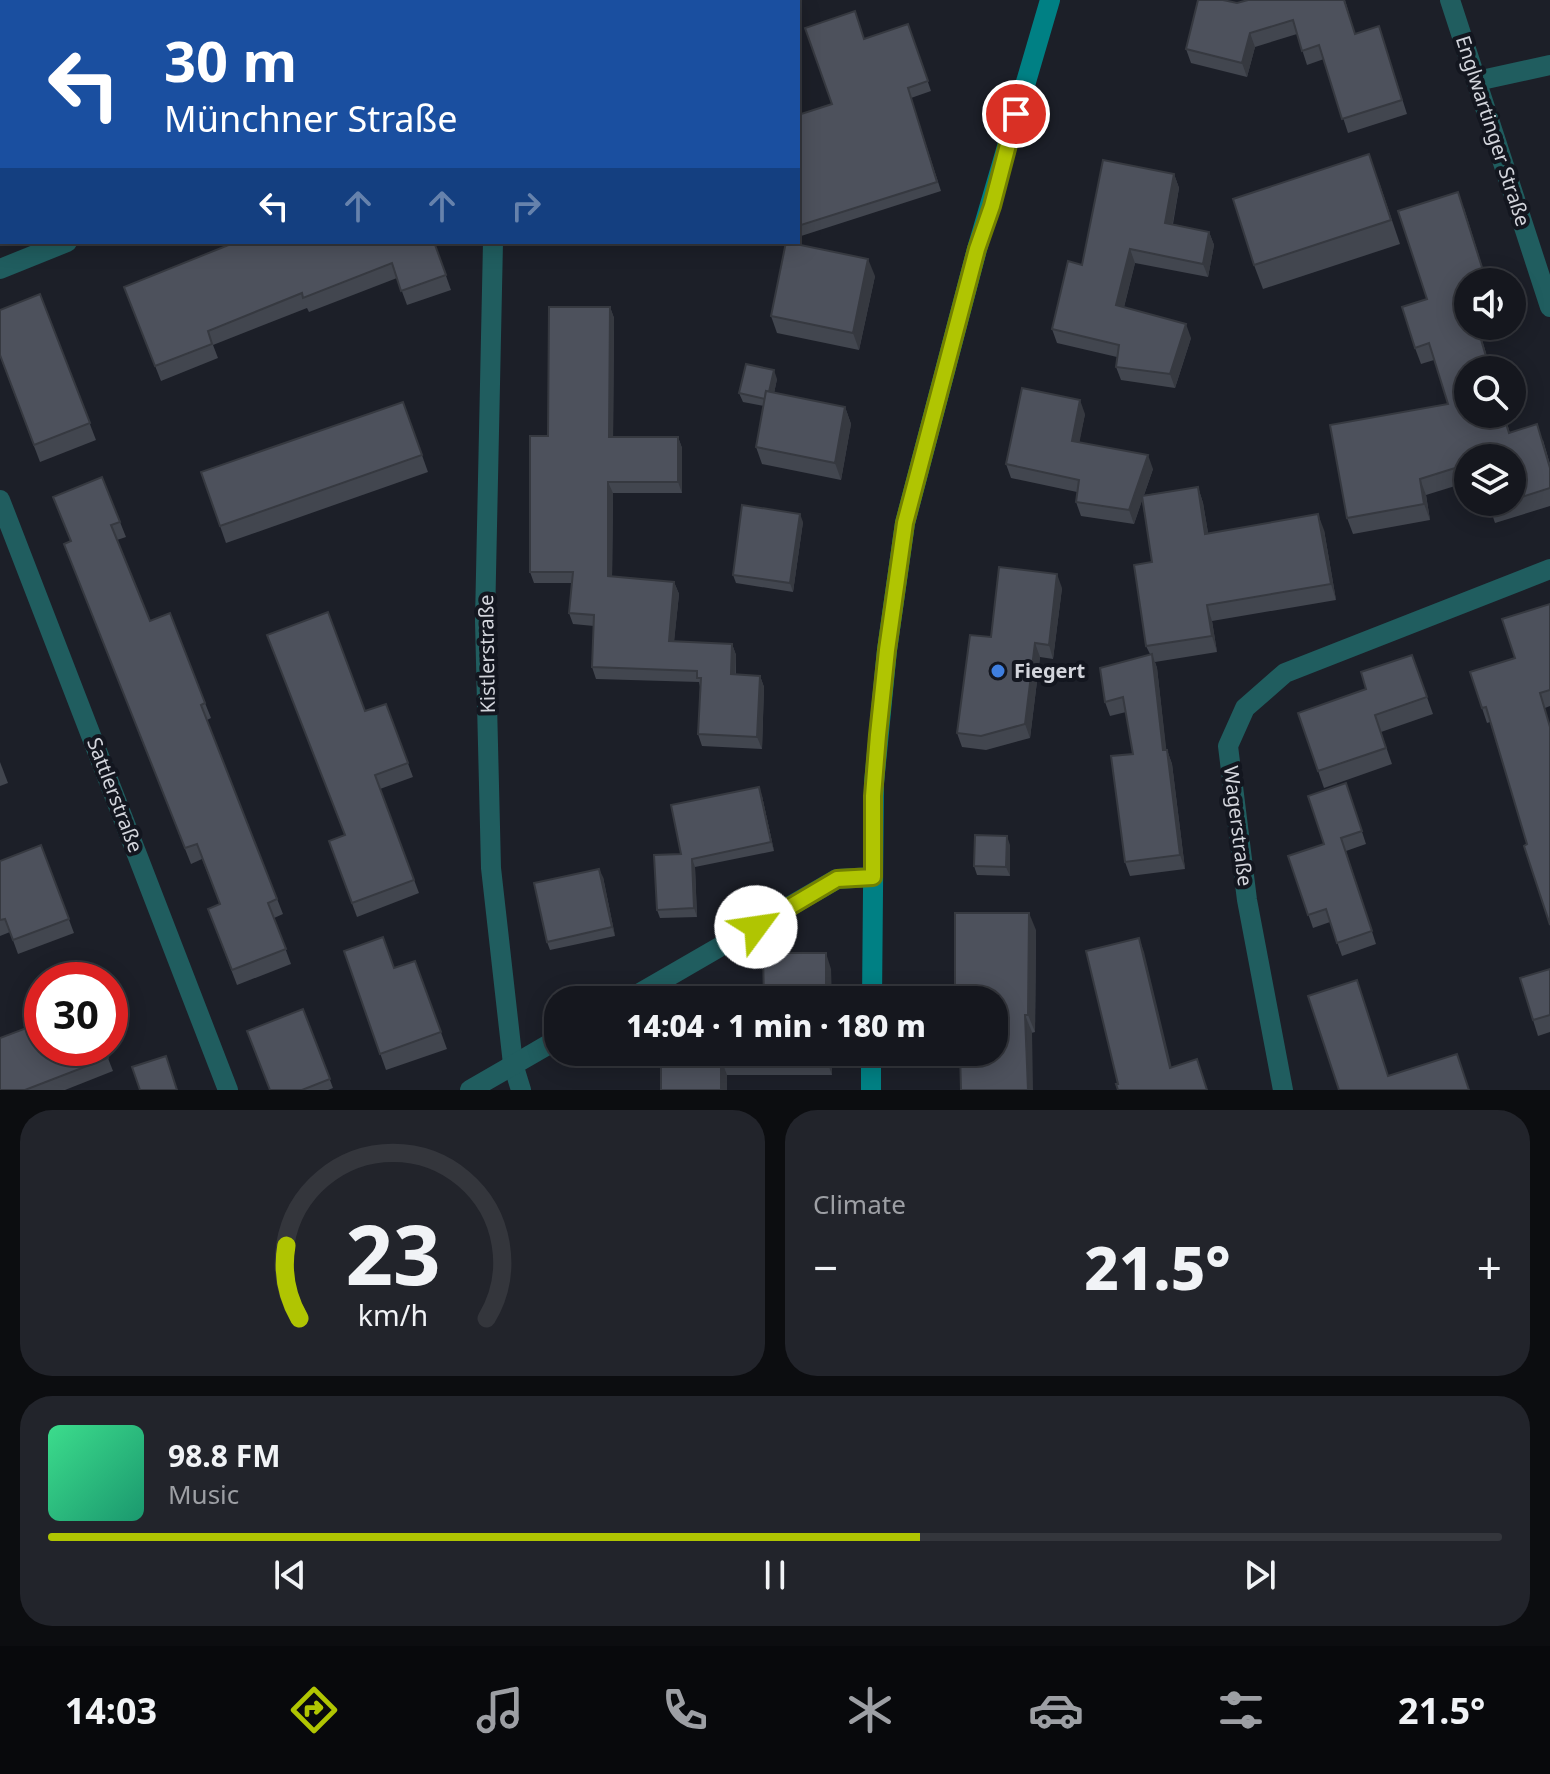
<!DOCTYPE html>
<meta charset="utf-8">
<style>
:root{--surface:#15171e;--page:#22242b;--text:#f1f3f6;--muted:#9d9fa4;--line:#34363c;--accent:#b0c502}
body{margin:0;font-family:"Noto Sans",sans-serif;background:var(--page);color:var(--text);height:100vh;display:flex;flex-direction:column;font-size:30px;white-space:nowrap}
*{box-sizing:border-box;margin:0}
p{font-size:26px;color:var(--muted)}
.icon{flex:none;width:44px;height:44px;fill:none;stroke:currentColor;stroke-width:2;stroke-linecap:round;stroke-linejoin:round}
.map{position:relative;height:1090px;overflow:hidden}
.panel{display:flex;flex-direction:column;gap:20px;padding:20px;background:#0c0d10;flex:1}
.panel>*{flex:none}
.guide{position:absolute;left:0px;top:0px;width:800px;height:244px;box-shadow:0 4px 20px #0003,0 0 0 2px var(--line);background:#1a4fa0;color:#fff;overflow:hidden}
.controls{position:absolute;left:1454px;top:268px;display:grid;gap:16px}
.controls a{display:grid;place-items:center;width:72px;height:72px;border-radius:50%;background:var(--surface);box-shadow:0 4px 20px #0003,0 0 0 2px var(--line);font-size:40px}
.speed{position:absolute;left:24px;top:962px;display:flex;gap:16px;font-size:40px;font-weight:700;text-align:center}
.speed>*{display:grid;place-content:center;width:104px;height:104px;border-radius:50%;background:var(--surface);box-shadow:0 4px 20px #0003,0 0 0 2px var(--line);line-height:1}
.speed .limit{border:12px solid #d22;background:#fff;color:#111}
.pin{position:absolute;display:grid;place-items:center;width:68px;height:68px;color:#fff;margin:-34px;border:4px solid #fff;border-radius:50%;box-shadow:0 2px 8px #0007}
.me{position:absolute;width:88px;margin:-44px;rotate:59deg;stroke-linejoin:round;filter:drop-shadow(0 0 6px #0008)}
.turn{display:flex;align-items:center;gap:28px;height:168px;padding:0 32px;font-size:36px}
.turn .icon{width:104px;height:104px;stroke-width:2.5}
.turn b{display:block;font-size:56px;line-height:68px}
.lanes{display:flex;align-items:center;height:76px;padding:0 32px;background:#0003;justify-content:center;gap:40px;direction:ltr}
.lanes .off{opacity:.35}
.big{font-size:60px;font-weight:800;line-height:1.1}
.panel .card{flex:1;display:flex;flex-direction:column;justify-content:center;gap:12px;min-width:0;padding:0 28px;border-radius:32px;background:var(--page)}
.panel .dial{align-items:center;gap:0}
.dial svg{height:208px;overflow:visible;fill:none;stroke:var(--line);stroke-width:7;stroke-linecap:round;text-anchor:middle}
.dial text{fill:var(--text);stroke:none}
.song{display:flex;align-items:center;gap:24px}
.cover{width:96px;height:96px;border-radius:12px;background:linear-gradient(135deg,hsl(150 70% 55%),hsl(160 70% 35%))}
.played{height:8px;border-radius:4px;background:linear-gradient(90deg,var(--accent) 60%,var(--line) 60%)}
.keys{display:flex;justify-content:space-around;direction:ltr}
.heat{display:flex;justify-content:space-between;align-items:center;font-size:44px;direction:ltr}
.panel .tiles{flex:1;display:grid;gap:20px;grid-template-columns:1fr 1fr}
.card:last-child{grid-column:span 2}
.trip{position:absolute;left:544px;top:986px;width:464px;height:80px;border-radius:32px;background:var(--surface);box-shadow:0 4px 20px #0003,0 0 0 2px var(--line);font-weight:800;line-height:80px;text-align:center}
.menu{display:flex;height:128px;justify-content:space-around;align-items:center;background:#08090c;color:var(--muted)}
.menu .icon{width:56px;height:56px}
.menu .selected{color:var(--accent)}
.menu b{font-size:36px;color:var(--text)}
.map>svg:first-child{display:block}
</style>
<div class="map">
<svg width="1550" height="1090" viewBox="0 0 1550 1090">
<rect width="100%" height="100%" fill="#1c1f28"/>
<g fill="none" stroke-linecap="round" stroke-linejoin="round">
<g stroke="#205d5f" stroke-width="20">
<path d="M491,0v2"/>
<path d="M1450,0l100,307"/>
<path d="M1477,81l73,-16"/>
<path d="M493,242l-8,379 6,247 22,196 8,26"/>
<path d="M0,269l67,-27"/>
<path d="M0,500l228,590"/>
<path d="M628,1000l209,-121 36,-2"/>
<path d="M470,1090l88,-51"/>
<path d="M1283,1090l-36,-190 -19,-154 17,-38 40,-35 265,-104"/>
</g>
<g stroke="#008084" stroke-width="20">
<path d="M872,1000l2,-217 13,-133 18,-127 72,-274 73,-249"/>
<path d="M871,1090v-38"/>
</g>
</g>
<g fill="#42464f">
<path d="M339,0h67l-6,2h-60z"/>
<path d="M1248,0h97l10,34 24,-8 28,88 -59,19 -24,-74 -17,6 -10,-31 -42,13 -8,30 -56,-14 -5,-14 51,-46z"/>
<path d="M908,24l23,67 -20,7 30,93 -143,46v-122l34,-11 32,-65z"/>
<path d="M1174,174l5,14 -6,36 36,8 5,13 -6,32 -73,-14 -11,44 67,31 -16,50 -54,-8 -5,-13 1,-10 -60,-14 -5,-14 30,-64z"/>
<path d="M1378,179l22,65 -137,45 -9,-24z"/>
<path d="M1464,208l23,74h-19v44h10l13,44 -23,44h36l6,19 33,7 7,24v42l-55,17 -7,-21h24v-44h-44v24l-42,13 4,25 -77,14 -6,-16 101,-114 -14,-44 -13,4 -6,-16 12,-49z"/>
<path d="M434,242l17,48 -44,15 -10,-27 -88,34 -2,-4 -94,37 5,13 -57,23 -37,-94z"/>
<path d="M875,276l-16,74 -82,-17 -6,-17z"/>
<path d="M40,294l56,146 -56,22 -40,-106z"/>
<path d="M610,307l4,11 -1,119h65l4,11v45h-69l-1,83 62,6 5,12 -5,47 58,3 4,11v19l24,2 4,11 -2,62 -60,-3 -4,-12 2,-47 -1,-5 -103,-3 -4,-12 2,-41 -21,-2 -4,-11 3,-30h-38l-4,-11 18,-136z"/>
<path d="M777,379l-3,14 71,14 6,17 -10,56 -79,-16 -6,-17 8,-41 -21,-4 -4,-9z"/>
<path d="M403,402l25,70 -202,71 -25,-71z"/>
<path d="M1085,414l-6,28 74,27 -9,26 54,-8 5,16 5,30 116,-3 12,70 -124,21 5,31 -62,10 2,6 9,82h1l5,14 13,105 -55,7 -5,-14 8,-108 -7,-42 -16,4 -5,-14 45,-48 -4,-8 6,-84 -10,-62 -8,24 -53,-8 -5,-14 1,-10 -66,-14 -5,-14z"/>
<path d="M120,522l6,15 -9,3 33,81 55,82 6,15 -4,2 76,194 -9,4 17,46 -54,21 -29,-76 12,-5 -18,-45 -11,5 -121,-305 1,-18z"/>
<path d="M803,522l-10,70 -57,-9 -3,-8z"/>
<path d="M1062,588l-9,71 -13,-2 -10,81 -44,12 -24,-3 -5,-14 34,-96z"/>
<path d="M1550,604v102l-5,2 -18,136 -37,-122 -3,1 -5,-15z"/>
<path d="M1412,655l21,59 -52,18 11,32 -68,24 -26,-75 68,-24z"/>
<path d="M386,704l27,73 -33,12 39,104 -62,24 -28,-76 16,-6 20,-124z"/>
<path d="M0,762l8,21 -8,3z"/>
<path d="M1346,783l20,61 -20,7 30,93 -34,12 -12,-34 -17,6 -25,-72 36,-12z"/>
<path d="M762,796l12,55 -79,16 2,50 -37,1 -3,-8 24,-56z"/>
<path d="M41,845l33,88 -56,21 -8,-22 -10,4v-75z"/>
<path d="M1010,845v31l-33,-1 -3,-9z"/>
<path d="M603,877l12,59 -65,14 -3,-8z"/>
<path d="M1036,930l-1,102 -75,20z"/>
<path d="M344,951l50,17 21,-7 32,88 -61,21z"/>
<path d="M1550,969v63l-12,4 -5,-16z"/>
<path d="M303,1009l30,79 -5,2h-58z"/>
<path d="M104,1048l9,23 -48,19h-65z"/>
<path d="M661,1052h171v23h-105v15h-66z"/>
</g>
<g fill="#363940">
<path d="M1250,33l5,14 -8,30 -5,-14z"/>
<path d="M1174,174l5,14 -9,49 -5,-14z"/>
<path d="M1209,232l5,13 -6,32 -5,-13z"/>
<path d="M1130,249l5,14 -14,56 -5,-14z"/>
<path d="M868,259l7,17 -16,74 -6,-17z"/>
<path d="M610,307l4,11 -1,130 -4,-11z"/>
<path d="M1186,324l5,14 -16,50 -5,-14z"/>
<path d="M774,370l3,9 -6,29 -3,-9z"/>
<path d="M1080,400l5,14 -8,41 -5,-14z"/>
<path d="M845,407l6,17 -10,56 -6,-17z"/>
<path d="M678,437l4,11v45l-4,-11z"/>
<path d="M1148,455l5,14 -19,55 -5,-14z"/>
<path d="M1420,479l6,16 4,25 -6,-16z"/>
<path d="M608,482l5,11 -1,94 -4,-11z"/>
<path d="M1198,487l5,16 8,47 -6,-16z"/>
<path d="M800,514l3,8 -10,70 -3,-9z"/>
<path d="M1318,514l6,16 12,70 -5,-16z"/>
<path d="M1057,574l5,14 -9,71 -4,-14z"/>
<path d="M674,582l5,12 -6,58 -4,-11z"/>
<path d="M1207,605l5,16 5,31 -5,-16z"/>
<path d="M1035,643l5,14 -10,81 -5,-14z"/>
<path d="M732,644l4,11 -1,31 -4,-12z"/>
<path d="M1152,654l5,14 11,96 -5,-14z"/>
<path d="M760,676l4,11 -2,62 -5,-12z"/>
<path d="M1167,750l5,14 13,105 -5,-14z"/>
<path d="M759,787l3,9 12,55 -3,-9z"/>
<path d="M1007,836l3,9v31l-4,-9z"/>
<path d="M692,859l3,8 2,50 -3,-9z"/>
<path d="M599,869l4,8 12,59 -3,-9z"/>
<path d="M1029,913l7,17 -1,102 -7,-17z"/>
<path d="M1139,938l5,14 31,129 -5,-13z"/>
<path d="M826,953l5,16 1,31h-6z"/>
<path d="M1025,1015l7,17 1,58h-5z"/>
<path d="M826,1052h6v23l-6,-16z"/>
<path d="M721,1059l6,16v15h-6z"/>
</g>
<g fill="#4d515c" stroke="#363940" stroke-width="2">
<path d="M71,0h71l1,2h-71z"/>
<path d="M211,0h72l1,2h-72z"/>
<path d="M339,0h16l-5,2h-10z"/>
<rect x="549" y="0" width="39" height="2"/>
<path d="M1198,0h25l14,3 11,-3h96l11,34 24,-8 23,74 -60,19 -23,-74 -17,6 -9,-31 -43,13 -8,30 -56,-14z"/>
<path d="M855,11l9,28 44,-15 20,57 -20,7 29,94 -139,44v-111l34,-11 -27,-76z"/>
<path d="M1369,154l22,66 -137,45 -21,-66z"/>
<path d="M1103,160l71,14 -9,49 44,9 -6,32 -73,-15 -14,56 70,19 -16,50 -54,-7 3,-22 -67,-16 16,-68 14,4z"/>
<path d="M1458,192l28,88 -7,2h-11v4l-3,1 3,8v31h9l13,44h-22v44h35l6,19 28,-9 13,44v20l-38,12v-42h-44v6l-48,15 4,25 -77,14 -17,-93 118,-21 -19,-61 -14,5 -13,-41 25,-8 -29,-88z"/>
<path d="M236,242h198l12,33 -45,16 -9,-28 -89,35 -1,-5 -94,38 4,13 -57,22 -31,-79z"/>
<path d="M786,242l82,17 -15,74 -82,-17z"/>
<path d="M40,294l50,129 -56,22 -34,-90v-45z"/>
<path d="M549,307h61l-1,130h69v45h-70v94l66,6 -5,59 63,3 -1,30 29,2 -3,61 -59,-3 3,-56h-4v-7l-105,-4 2,-52 -25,-2 4,-41h-43v-136h18z"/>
<path d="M746,364l28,6 -5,22 -3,-1 -1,8 -26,-6z"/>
<path d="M1022,388l58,12 -8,41 76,14 -19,55 -53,-8 3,-22 -73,-16z"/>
<path d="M766,391l79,16 -10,56 -79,-16z"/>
<path d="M403,402l19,53 -202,71 -19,-54z"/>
<path d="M102,477l18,45 -9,3 39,96 20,-8 35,90 -4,2 76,194 -9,4 18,46 -54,21 -24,-61 12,-5 -23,-60 -12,4 -121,-304 7,-3 -18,-44z"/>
<path d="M1198,487l7,47 113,-20 13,70 -124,21 5,31 -66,10 -12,-81 18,-3 -10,-66z"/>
<path d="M1488,502h18l-17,5z"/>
<path d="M742,505l58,9 -10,69 -57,-8z"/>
<path d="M999,567l58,7 -8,71 -14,-2 -10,81 -44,12 -24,-3 13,-98 21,2z"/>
<path d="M1550,604v86l-10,3 10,34v198l-26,-79 3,-2 -41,-137 -4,1 -12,-36 45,-14 -13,-39z"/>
<path d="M328,612l37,99 21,-7 22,59 -33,12 39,105 -62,23 -23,-62 16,-6 -78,-200z"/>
<path d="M1152,654l11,96h4l13,105 -55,7 -14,-106 22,-2 -10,-57 -18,5 -5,-34z"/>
<path d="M1412,655l15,42 -52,18 11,33 -68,23 -20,-58 68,-24 -5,-17z"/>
<path d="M1346,783l16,48 -21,7 31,93 -35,12 -11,-34 -18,6 -20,-59 36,-12 -16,-48z"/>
<path d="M759,787l12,55 -79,17 2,49 -37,2 -3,-55 27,-1 -10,-49z"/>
<path d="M975,835l32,1 -1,31 -32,-1z"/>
<path d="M41,845l28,74 -56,21 -8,-21 -5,1v-59z"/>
<path d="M599,869l13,58 -65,15 -13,-59z"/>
<path d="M955,913h74l-1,102h-3l3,75h-67l-1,-38h34v-52h-39z"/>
<path d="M383,937l11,31 21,-7 26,71 -61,22 -36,-103z"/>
<path d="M1139,938l31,130 27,-9 10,31h-89l-2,-6h2l-32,-133z"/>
<path d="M763,953h63v47h-62z"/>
<path d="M1550,969v46l-17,5 -13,-42z"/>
<path d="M1357,980l31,96 69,-22 12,36h-130l-31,-94z"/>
<path d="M42,999v49h62l4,10 -83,32h-25v-52l32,-12 -8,-21z"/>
<path d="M303,1009l27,70 -28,11h-32l-23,-59z"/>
<path d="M661,1052h165v7h-105v31h-60z"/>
<path d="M166,1056l11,34h-37l-8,-23z"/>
</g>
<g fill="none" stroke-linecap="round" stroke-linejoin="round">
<g stroke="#728001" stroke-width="20">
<path id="route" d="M756,927l81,-48 36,-2v-81l5,-61 9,-85 18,-127 72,-274 15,-43 24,-92"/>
</g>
<use href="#route" stroke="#b0c502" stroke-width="14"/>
</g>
<circle fill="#3f7fe0" stroke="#13161f" stroke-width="3" cx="998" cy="671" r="8"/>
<g text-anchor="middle" stroke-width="8" stroke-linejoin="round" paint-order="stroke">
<g font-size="20" fill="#d3d5dc" stroke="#13161f">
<text transform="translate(1493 131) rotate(72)" y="7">Englwartinger Straße</text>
<text transform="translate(487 654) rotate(-91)" y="7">Kistlerstraße</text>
<text transform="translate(115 795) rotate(69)" y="7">Sattlerstraße</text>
<text transform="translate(1238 826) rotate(83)" y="7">Wagerstraße</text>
</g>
<g font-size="20" font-weight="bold" fill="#d3d5dc" stroke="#13161f" text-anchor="start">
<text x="1014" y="678">Fiegert</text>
</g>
</g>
</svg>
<div class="controls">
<a><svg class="icon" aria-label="sound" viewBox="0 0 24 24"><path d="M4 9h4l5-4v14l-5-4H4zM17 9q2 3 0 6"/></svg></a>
<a><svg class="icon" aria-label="search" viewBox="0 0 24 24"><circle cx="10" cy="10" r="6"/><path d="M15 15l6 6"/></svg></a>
<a><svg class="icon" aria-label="layers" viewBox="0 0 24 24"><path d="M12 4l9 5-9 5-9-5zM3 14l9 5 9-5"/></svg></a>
</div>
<div class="speed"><div class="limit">30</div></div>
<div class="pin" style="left:1016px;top:114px;background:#d93025"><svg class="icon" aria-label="arrive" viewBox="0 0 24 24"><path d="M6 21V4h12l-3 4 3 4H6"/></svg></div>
<svg class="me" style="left:756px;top:927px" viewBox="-20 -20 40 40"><circle r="19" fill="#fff"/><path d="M0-13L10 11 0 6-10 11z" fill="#b0c502"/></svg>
<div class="trip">14:04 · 1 min · 180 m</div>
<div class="guide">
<div class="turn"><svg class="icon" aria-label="left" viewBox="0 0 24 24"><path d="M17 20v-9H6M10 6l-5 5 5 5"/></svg><div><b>30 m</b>Münchner Straße</div></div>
<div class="lanes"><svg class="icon" aria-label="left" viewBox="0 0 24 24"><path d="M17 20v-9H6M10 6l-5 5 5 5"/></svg><svg class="icon off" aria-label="ahead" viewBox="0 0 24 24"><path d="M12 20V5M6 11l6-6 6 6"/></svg><svg class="icon off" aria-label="ahead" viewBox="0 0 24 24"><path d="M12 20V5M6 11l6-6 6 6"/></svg><svg class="icon off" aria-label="right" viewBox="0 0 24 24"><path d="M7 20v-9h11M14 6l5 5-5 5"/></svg></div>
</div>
</div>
<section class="panel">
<div class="tiles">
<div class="card dial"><svg viewBox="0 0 100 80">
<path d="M14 69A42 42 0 1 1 86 69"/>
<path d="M14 69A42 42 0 0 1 9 41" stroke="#b0c502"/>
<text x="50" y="56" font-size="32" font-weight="700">23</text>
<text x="50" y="72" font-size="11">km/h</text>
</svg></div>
<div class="card"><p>Climate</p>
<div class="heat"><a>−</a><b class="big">21.5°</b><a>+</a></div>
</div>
<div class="card">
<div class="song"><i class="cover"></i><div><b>98.8 FM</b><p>Music</p></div></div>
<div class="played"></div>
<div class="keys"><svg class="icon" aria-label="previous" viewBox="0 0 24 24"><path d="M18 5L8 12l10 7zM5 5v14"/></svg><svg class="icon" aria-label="pause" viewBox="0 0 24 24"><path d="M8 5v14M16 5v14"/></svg><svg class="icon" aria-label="next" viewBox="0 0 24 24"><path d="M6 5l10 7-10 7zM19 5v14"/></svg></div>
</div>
</div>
</section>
<nav class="menu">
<b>14:03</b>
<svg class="icon selected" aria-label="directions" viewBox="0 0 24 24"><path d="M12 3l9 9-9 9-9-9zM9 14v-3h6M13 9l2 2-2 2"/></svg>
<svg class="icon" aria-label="music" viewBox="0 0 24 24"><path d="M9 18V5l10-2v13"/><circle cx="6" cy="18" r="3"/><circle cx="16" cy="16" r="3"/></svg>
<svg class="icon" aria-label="phone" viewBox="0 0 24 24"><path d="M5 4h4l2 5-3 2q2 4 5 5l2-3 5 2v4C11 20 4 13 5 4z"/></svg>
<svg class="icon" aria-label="climate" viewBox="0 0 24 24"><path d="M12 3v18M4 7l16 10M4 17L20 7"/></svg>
<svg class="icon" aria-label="car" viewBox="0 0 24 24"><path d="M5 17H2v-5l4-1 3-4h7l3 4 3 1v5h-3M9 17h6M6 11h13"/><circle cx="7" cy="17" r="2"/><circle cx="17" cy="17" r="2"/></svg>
<svg class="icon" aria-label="filters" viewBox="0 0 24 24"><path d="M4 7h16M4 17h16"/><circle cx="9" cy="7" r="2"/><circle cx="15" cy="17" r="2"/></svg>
<b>21.5°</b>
</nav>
